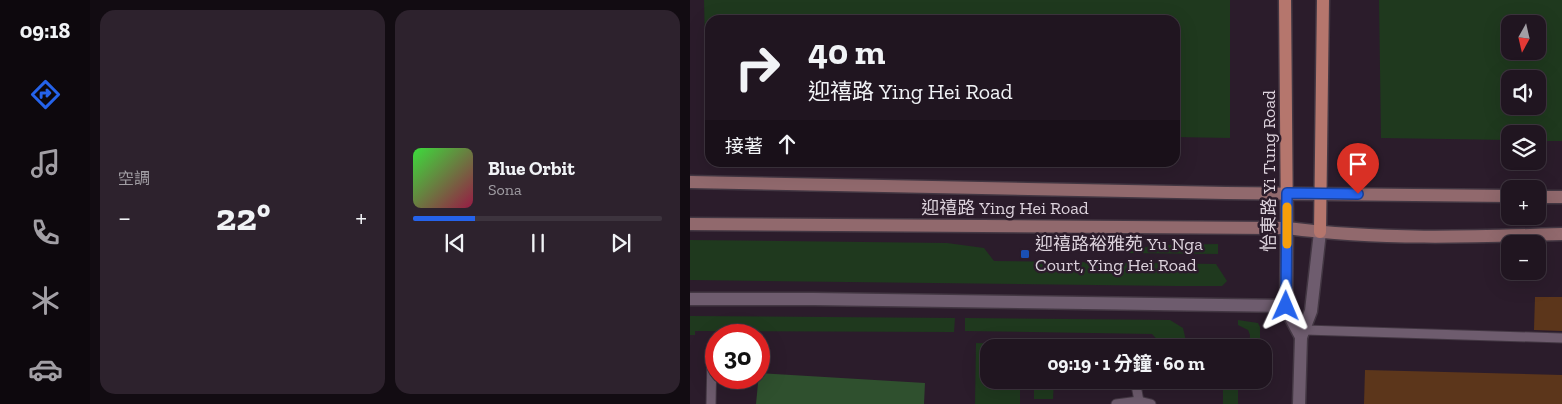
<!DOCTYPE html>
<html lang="zh-TW">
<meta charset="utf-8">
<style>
:root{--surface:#201520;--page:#2d222d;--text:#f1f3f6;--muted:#a29fa5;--line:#3d343e;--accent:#2563eb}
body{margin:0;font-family:"Zilla Slab","Noto Sans TC",serif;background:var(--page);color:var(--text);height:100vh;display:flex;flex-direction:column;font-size:19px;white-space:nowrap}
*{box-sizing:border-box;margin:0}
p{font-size:16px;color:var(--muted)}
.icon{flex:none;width:28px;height:28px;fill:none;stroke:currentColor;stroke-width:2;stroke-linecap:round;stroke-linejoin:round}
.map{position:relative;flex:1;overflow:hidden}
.side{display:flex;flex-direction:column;gap:10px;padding:10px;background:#120c12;width:600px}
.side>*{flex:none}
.hud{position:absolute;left:15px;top:15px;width:475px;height:152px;border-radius:15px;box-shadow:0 5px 20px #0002,0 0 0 1px var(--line);background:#201520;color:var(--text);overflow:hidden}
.needle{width:32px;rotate:188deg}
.tools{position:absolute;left:811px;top:15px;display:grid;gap:10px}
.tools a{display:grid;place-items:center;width:45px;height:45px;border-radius:10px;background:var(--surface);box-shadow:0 5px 20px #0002,0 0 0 1px var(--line);font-size:25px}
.speed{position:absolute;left:15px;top:324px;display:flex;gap:10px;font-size:25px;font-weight:700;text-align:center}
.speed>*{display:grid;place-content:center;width:65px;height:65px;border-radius:50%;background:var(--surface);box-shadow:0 5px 20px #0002,0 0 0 1px var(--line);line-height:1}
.speed .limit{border:8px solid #d22;background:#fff;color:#111}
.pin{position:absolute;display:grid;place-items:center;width:42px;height:42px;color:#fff;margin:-51px -21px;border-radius:50% 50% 50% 0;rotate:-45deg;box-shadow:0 0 5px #0007}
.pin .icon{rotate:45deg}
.me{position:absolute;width:55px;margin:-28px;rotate:1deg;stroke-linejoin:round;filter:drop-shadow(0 0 4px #0008)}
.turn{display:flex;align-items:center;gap:18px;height:105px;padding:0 20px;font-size:22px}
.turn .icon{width:65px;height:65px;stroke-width:2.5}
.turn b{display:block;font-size:35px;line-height:42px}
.then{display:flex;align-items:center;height:48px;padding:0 20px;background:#0003;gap:10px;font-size:19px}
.big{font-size:38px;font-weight:700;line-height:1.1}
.side .widget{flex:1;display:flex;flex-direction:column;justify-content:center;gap:8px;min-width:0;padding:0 18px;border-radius:15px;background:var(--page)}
.song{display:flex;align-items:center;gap:15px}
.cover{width:60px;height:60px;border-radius:8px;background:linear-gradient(135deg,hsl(120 70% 55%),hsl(340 70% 35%))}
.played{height:5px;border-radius:2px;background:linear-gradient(90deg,var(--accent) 25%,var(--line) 25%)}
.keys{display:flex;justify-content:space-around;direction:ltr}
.heat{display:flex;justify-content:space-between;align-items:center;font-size:28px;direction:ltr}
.side .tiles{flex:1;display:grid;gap:10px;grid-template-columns:repeat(2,1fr)}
.trip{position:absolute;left:290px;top:339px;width:292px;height:50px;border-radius:15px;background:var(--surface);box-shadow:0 5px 20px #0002,0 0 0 1px var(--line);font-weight:700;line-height:50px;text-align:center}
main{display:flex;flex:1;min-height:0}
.dock{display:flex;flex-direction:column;width:90px;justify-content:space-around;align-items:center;background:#0d080d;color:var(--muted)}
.dock .icon{width:35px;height:35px}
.dock .selected{color:var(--accent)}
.dock b{font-size:22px;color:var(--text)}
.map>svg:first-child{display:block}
</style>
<main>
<nav class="dock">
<b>09:18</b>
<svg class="icon selected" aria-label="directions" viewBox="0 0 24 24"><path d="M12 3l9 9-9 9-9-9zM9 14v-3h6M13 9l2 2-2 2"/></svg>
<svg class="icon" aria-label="music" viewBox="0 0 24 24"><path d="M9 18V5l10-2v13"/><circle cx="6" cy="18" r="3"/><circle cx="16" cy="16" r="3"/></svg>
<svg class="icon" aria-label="phone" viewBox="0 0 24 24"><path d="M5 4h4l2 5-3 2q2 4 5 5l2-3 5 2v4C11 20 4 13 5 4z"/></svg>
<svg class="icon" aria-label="climate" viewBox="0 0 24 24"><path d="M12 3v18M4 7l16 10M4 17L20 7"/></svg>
<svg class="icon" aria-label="car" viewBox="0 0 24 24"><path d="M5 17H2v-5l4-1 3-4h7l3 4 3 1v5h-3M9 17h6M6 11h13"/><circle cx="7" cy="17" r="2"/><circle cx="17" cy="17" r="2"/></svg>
</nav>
<section class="side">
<div class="tiles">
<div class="widget"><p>空調</p>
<div class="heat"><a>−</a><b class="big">22°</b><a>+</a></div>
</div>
<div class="widget">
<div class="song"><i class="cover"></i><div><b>Blue Orbit</b><p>Sona</p></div></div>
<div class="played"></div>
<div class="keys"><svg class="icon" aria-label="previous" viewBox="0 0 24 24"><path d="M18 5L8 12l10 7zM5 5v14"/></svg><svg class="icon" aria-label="pause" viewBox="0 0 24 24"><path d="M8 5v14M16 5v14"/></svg><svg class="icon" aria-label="next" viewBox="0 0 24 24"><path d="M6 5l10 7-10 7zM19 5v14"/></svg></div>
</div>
</div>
</section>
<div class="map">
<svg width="872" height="404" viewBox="0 0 872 404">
<rect width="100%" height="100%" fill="#2b1c2b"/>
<g fill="#1f391e" fill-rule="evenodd">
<path d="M14,0h526v138l-55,-1v-117h-465v108l-3,-1z"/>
<path d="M689,0h183v141h-24v-7h-28v6l-129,-2zM820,24h28v27h-28zM820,79h28v27h-28z"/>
<path d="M0,240l257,3 37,5 10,13 222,3 11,17 -5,5h-47l-485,-6z"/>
<path d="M528,244v10l-93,-1 1,-3 34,-5z"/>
<path d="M0,316l265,2 -1,14 -259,-1v4h-5z"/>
<path d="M275,318l205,2 13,8 3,13 6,6h-28l-12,-13 -187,-3z"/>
<path d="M548,320l20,3 2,4v20h-11l1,-12 -2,-5 -10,-5z"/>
<path d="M286,343l45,1v3l-32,1v32h31v24h-45z"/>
<path d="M344,380h20l-1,19h-19z"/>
<path d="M523,380h25v24h-15v-20z"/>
</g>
<path fill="#2f502e" d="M69,373l166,10 -1,21h-168z"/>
<g fill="#5c361b">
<path d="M845,297h27v34l-28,-1z"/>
<path d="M675,370l197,5v29h-198z"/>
</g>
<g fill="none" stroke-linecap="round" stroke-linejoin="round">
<g stroke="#433743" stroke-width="11">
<g id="service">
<path d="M615,330l257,8"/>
<path d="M445,380l4,21"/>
<path d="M21,404l1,-49"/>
<path d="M426,404l23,-3 12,3"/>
</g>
</g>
<g stroke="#433743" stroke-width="15">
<path id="pedestrian" d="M0,299h124l472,7"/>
</g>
<g stroke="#433743" stroke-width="15">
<g id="minor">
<path d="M597,228l-1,81 15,28"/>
<path d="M609,404l2,-67 10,-26 9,-79"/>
</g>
</g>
<g stroke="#433743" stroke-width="15">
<g id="secondary">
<path d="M0,182l536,11 284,3"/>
<path d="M848,197h24"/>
<path d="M0,224l597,4c91,12 183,9 275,6"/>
</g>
</g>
<g stroke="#433743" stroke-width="15">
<g id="primary">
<path d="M595,0l2,228"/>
<path d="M630,232l3,-232"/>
</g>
</g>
<use href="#service" stroke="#6e5c6e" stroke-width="9"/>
<use href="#pedestrian" stroke="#6e5c6e" stroke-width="12"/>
<use href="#minor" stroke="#6e5c6e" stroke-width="12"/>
<use href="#secondary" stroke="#91696d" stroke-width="12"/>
<use href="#primary" stroke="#b5766d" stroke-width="12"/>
</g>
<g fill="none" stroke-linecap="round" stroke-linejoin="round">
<g stroke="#184099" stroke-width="12">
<path id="route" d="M596,306l1,-113 71,1"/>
</g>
<use href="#route" stroke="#2563eb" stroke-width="9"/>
<path stroke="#f59e0b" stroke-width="9" d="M597,207v37"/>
</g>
<rect fill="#1a4fb4" stroke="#2b1c2b" stroke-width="2" x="330" y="249" width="10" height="10" rx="2.5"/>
<g text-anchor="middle" stroke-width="5" stroke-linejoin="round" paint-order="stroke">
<g font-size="18" fill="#dcd2dc" stroke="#2b1c2b">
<text transform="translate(579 171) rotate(-90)" y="6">怡東路 Yi Tung Road</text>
<text x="315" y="214">迎禧路 Ying Hei Road</text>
</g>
<g font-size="18" fill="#dcd2dc" stroke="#2b1c2b" text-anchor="start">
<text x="345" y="250">迎禧路裕雅苑 Yu Nga<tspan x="345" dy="21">Court, Ying Hei Road</tspan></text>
</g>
</g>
</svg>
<div class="tools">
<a><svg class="needle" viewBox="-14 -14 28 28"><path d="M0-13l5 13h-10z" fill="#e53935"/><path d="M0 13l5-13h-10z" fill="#a29fa5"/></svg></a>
<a><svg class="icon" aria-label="sound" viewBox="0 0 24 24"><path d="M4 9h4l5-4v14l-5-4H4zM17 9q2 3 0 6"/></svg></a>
<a><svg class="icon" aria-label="layers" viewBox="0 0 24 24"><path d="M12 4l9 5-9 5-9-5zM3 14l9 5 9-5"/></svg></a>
<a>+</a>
<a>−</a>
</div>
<div class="speed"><div class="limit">30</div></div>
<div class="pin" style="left:668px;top:194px;background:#d93025"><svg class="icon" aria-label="arrive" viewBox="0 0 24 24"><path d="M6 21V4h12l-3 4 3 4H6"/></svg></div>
<svg class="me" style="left:596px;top:306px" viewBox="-20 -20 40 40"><path d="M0-17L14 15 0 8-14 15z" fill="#2563eb" stroke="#fff" stroke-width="4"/></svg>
<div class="trip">09:19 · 1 分鐘 · 60 m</div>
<div class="hud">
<div class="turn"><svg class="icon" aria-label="right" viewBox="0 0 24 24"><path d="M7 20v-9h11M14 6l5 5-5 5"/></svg><div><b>40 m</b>迎禧路 Ying Hei Road</div></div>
<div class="then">接著<svg class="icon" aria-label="ahead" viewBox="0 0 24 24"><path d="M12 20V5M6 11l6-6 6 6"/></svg></div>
</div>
</div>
</main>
